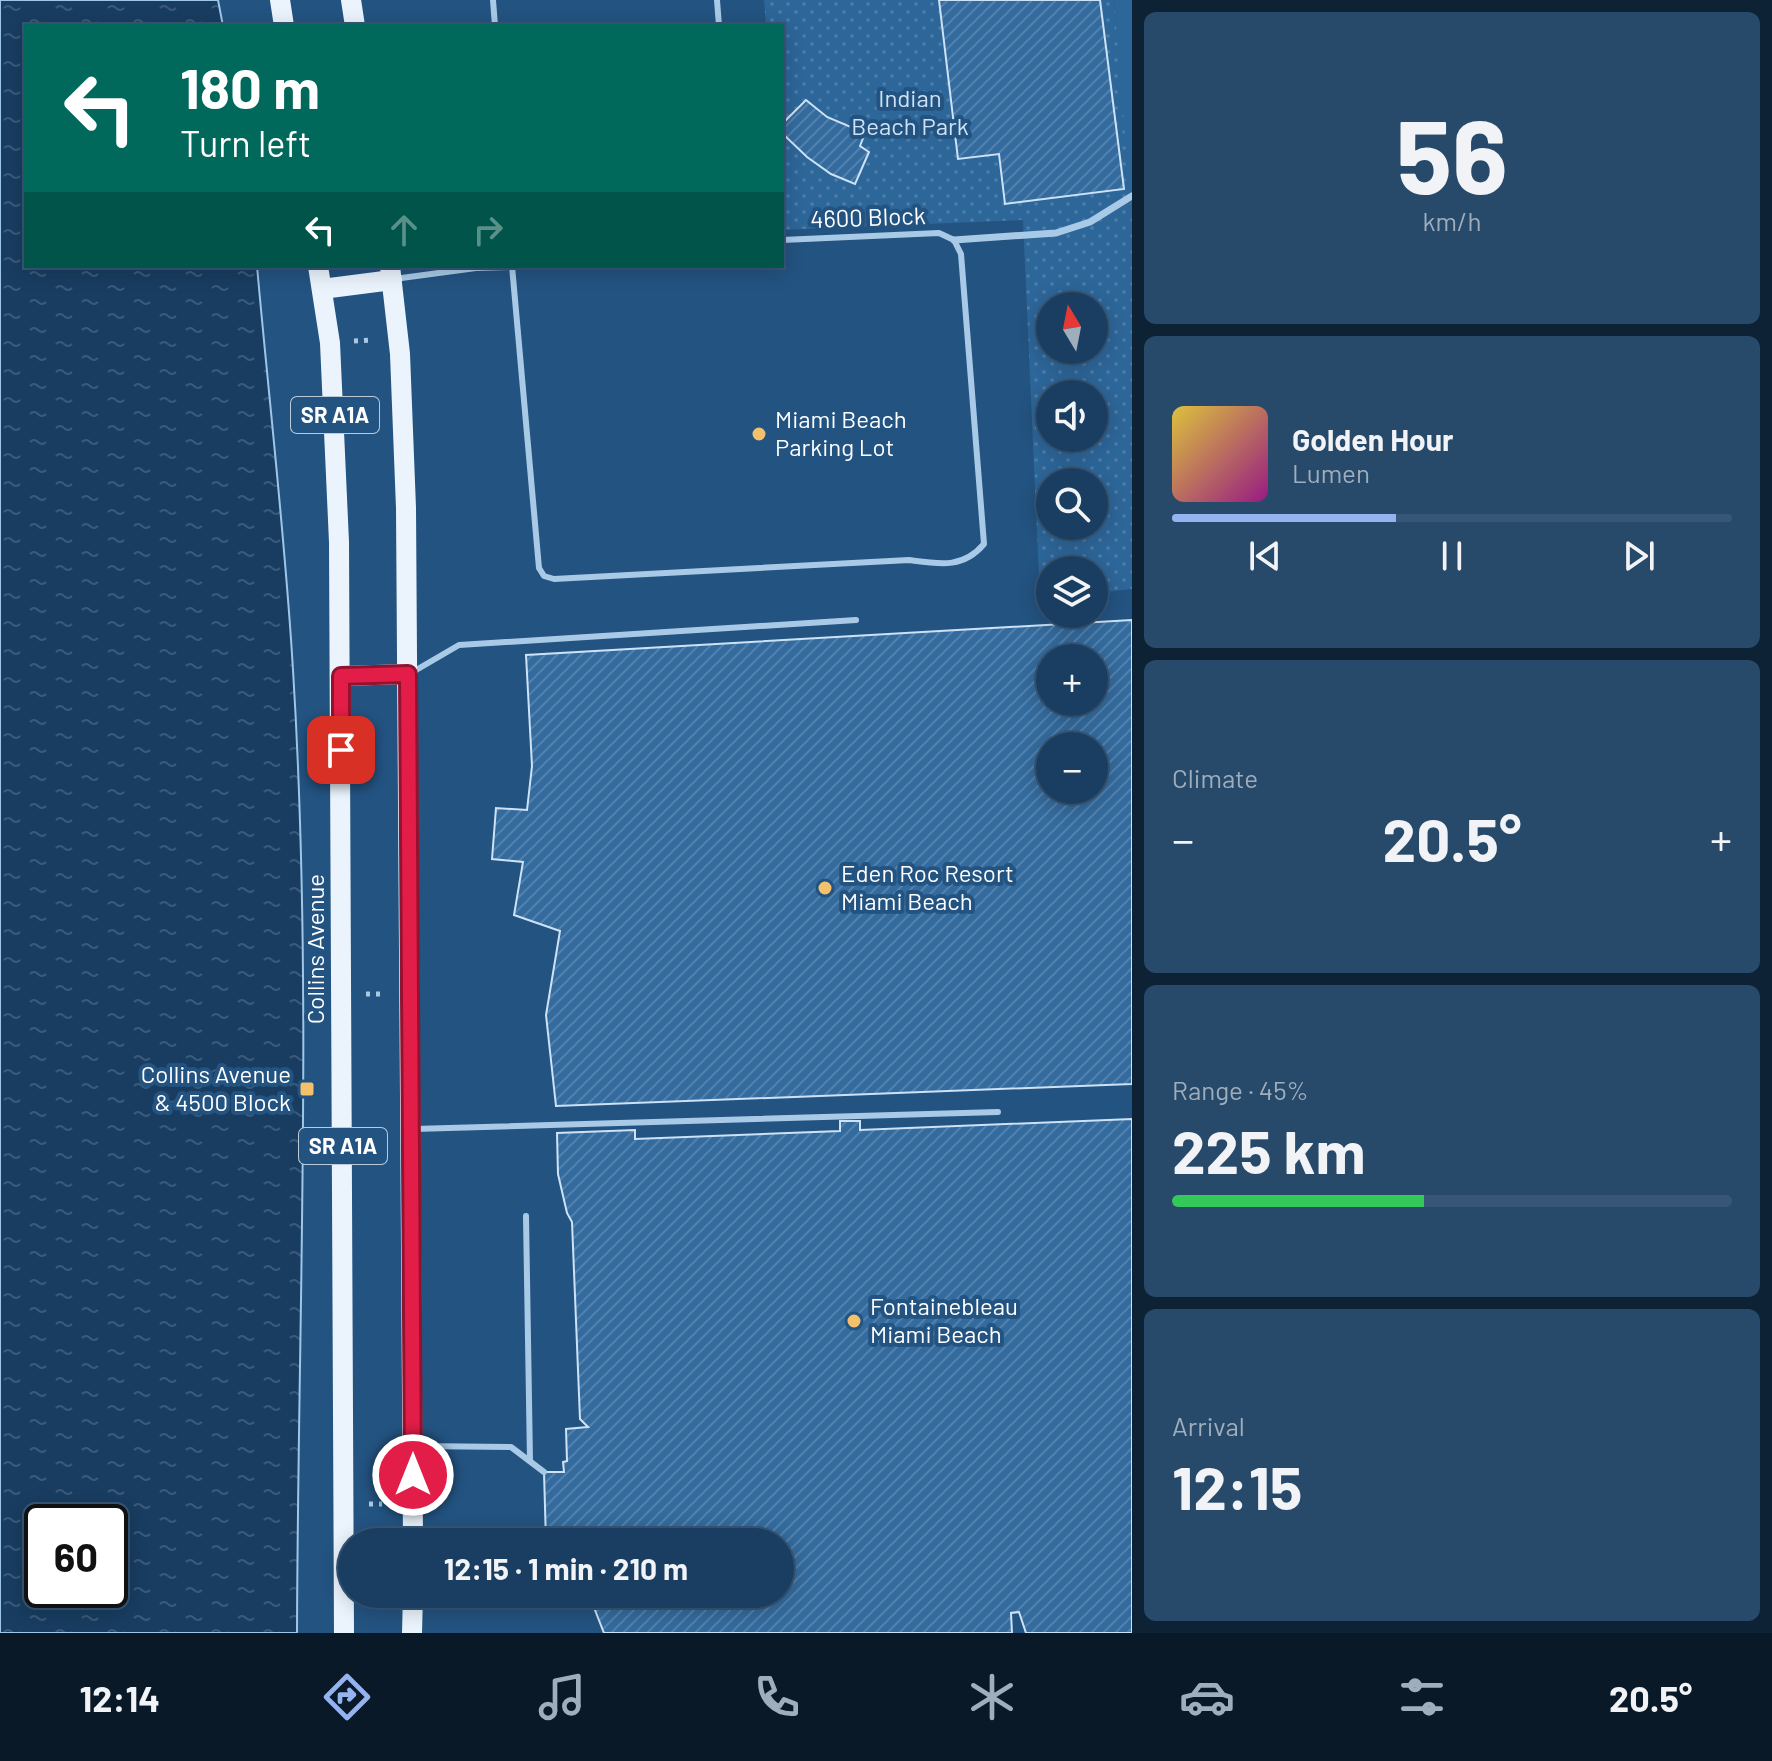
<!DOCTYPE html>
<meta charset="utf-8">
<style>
:root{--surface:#1a3e61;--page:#27496a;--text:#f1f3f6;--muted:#9faebd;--line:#385776;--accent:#95b2f1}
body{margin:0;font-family:Barlow,sans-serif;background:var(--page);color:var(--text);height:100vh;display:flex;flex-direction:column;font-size:30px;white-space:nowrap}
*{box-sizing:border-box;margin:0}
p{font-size:26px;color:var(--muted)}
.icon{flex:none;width:44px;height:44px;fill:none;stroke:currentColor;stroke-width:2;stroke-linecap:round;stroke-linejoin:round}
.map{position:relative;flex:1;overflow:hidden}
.drawer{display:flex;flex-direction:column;gap:12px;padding:12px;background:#0e2235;width:640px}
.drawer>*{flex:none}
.top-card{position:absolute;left:24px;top:24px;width:760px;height:244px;border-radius:0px;box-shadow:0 4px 20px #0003,0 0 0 2px var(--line);background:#00695c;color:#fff;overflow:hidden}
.needle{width:52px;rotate:350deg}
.fabs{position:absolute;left:1036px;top:292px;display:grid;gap:16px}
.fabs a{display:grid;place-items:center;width:72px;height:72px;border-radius:50%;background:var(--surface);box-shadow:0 4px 20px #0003,0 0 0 2px var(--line);font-size:40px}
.speed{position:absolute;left:24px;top:1504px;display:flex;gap:16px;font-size:40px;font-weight:700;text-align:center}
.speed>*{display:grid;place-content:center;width:104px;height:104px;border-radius:50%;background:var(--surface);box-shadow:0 4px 20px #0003,0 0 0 2px var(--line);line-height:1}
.speed .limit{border:4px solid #111;border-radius:12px;background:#fff;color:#111}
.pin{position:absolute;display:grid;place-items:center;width:68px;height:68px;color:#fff;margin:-34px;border-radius:16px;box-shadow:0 4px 12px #0006}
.me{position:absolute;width:88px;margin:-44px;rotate:0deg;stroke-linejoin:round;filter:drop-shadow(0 0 6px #0008)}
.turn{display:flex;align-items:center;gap:28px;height:168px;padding:0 24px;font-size:36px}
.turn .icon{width:104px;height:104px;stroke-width:2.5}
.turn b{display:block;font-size:56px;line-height:68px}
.lanes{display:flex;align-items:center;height:76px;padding:0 24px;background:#0003;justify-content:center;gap:40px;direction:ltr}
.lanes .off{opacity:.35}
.big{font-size:60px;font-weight:700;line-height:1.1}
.drawer .widget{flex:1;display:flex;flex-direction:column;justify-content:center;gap:12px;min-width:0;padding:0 28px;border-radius:12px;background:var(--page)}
.drawer .dial{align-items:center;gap:0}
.dial b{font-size:104px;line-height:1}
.song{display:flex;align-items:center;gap:24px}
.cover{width:96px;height:96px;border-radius:12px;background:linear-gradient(135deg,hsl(50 70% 55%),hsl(310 70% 35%))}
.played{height:8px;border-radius:4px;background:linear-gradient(90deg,var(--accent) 40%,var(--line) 40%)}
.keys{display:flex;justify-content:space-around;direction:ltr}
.heat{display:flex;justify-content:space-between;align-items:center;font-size:44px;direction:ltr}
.charge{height:12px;border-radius:6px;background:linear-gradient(90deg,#34c759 45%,var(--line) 0)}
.trip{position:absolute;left:338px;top:1528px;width:456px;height:80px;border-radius:40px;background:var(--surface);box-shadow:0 4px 20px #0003,0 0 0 2px var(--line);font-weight:700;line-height:80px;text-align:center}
.dock{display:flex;height:128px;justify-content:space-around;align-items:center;background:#0a1927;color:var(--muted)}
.dock .icon{width:56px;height:56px}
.dock .current{color:var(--accent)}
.dock b{font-size:36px;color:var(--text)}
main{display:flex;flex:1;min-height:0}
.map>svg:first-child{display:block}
</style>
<main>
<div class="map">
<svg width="1132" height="1633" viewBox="0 0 1132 1633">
<defs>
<pattern id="park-dots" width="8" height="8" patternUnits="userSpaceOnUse" patternTransform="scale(2)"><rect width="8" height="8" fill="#2d6699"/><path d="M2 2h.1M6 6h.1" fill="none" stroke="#4c7da8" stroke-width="1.8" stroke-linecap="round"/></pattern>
<pattern id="water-ripples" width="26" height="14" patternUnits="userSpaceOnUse" patternTransform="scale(2)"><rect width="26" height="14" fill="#183d61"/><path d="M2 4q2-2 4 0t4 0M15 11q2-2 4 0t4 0" fill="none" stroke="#3b5a79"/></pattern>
<pattern id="building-hatch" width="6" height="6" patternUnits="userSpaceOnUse" patternTransform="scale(2)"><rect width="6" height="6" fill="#336b9e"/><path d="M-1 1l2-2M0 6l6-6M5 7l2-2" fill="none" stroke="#5281ad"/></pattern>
</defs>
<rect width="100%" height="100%" fill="#235381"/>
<path fill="#2d6699" d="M1114,0h18v221l-2,-5z"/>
<path fill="url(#park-dots)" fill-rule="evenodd" d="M764,0h350l18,221v368l-38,4v-23h-44v29l-10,1 -17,-380 -241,10v-204h-16zM1050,306h44v44h-44zM1050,394h44v44h-44zM1050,482h44v44h-44z"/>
<path fill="url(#water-ripples)" stroke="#9dc6e8" stroke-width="2" fill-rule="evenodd" d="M0,0h218l5,26h-197v240h231c12,135 28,269 36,404 20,321 5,642 4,963h-297zM42,1522h68v68h-68z"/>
<g fill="url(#building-hatch)" stroke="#cde2f6" stroke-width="2" fill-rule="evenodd">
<path d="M939,0h161l24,189 -119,15 -6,-50 -41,5z"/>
<path d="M806,100l21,17 38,16 -5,13 9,6 -14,32 -24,-10 -24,-17 -25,-24v-9z"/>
<path d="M1132,620v464l-576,22 -10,-91 14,-84 -46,-16 9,-53 -31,-3 4,-51 31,2 5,-44 -6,-111zM1050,658h44v44h-44zM1050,746h44v44h-44z"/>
<path d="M1132,1119v514h-106l-7,-21 -8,1 1,20h-408l-13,-33 -7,-6h196v-52h-234l-2,-70h20l-1,-10 4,-1 -1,-32 22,-2 -8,-8 -8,-197 -5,-9 -9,-39 -1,-41 78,-3v9l205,-8v-10h20v9z"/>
</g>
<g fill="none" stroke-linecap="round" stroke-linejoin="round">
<g stroke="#a9cae7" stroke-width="5" stroke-dasharray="4 6" stroke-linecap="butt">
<path d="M354,341l18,-1"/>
<path d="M366,994h16"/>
<path d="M369,1504h13"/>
</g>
<g stroke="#a9cae7" stroke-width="6">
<path d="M493,0l2,26"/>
<path d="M717,0l2,26"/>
<path d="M512,266l27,302 5,8 10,3 355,-19c30,4 54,9 75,-16l-23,-290 -7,-14 -15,-7 -157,7"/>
<path d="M394,279l82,-11 70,-2"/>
<path d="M411,673l48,-28 397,-25"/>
<path d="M414,1129l584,-17"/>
<path d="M526,1216l4,245"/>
<path d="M416,1446l95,1 33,25"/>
<path d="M553,1594l1,2"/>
</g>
<path stroke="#a9cae7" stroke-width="7" d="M954,240l102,-7 34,-11 42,-26"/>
<g stroke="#ebf4fd" stroke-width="20">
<path d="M280,0l4,26"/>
<path d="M351,0l4,26"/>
<path d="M318,266l12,77 9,199 5,1091"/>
<path d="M390,266l10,88 6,154 7,1034"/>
<path d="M322,289l70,-9"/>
<path d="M341,676l67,-2"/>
<path d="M412,1633l1,-39"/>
</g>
</g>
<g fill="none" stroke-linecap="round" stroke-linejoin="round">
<g stroke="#92132f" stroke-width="20">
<path id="route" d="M341,750v-74l67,-2 5,801"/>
</g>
<use href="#route" stroke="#e11d48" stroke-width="14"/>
</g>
<g fill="#f3c16c" stroke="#235381" stroke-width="3">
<circle cx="759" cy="434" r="8"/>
<circle cx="825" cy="888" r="8"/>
<rect x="299" y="1081" width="16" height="16" rx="4"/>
<circle cx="854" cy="1321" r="8"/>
</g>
<g text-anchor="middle" stroke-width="8" stroke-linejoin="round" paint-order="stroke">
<g fill="#235381" stroke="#bdcbd9" stroke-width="2">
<rect x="291" y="397" width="88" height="36" rx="6"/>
<rect x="299" y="1128" width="88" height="36" rx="6"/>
</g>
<g font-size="22" font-weight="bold" fill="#fff">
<text x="335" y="423">SR A1A</text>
<text x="343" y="1154">SR A1A</text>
</g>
<g font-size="24" fill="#cde2f6" stroke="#235381">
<text x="910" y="107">Indian<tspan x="910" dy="28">Beach Park</tspan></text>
</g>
<g font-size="24" fill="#fff" stroke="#235381">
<text transform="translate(868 218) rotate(-2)" y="8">4600 Block</text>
<text transform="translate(316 949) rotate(-90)" y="8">Collins Avenue</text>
</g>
<g font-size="24" fill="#fff" stroke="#235381" text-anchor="start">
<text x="775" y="428">Miami Beach<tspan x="775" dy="28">Parking Lot</tspan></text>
<text x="841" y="882">Eden Roc Resort<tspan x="841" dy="28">Miami Beach</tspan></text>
<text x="291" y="1083" text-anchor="end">Collins Avenue<tspan x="291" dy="28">&amp; 4500 Block</tspan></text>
<text x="870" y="1315">Fontainebleau<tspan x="870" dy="28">Miami Beach</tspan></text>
</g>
</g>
</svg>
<div class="fabs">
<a><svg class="needle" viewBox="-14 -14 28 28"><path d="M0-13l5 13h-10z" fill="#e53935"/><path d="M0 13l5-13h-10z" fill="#9faebd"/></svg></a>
<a><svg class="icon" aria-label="sound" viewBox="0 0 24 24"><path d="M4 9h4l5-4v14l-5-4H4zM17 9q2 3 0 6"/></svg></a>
<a><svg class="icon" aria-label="search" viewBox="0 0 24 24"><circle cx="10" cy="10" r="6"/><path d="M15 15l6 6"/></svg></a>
<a><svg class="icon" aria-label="layers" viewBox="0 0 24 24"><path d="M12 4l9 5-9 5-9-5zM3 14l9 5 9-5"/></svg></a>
<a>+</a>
<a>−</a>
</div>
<div class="speed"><div class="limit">60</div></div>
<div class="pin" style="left:341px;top:750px;background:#d93025"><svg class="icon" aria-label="arrive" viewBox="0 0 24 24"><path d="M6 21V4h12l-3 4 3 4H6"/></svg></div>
<svg class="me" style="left:413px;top:1475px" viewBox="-20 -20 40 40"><circle r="17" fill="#e11d48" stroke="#fff" stroke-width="3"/><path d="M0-11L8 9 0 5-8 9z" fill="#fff"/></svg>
<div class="trip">12:15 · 1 min · 210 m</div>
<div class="top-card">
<div class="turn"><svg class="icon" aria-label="left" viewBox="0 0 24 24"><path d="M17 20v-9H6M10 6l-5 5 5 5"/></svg><div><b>180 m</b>Turn left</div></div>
<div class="lanes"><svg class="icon" aria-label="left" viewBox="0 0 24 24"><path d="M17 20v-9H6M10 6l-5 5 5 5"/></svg><svg class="icon off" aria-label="ahead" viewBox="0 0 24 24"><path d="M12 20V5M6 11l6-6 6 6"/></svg><svg class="icon off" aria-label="right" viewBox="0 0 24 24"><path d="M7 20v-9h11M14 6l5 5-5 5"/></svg></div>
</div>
</div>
<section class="drawer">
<div class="widget dial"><b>56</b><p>km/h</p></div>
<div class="widget">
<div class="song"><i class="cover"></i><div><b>Golden Hour</b><p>Lumen</p></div></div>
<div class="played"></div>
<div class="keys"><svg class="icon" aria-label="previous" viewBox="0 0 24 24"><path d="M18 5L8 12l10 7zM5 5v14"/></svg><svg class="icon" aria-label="pause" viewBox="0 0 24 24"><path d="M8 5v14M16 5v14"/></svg><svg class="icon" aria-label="next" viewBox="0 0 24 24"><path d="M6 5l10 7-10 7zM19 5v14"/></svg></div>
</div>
<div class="widget"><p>Climate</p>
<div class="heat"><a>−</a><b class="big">20.5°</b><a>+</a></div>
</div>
<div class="widget"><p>Range · 45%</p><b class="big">225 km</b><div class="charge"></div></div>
<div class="widget"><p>Arrival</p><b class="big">12:15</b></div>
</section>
</main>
<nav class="dock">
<b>12:14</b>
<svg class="icon current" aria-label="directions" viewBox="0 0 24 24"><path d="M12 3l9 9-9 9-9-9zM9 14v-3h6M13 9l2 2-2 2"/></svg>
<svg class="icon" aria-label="music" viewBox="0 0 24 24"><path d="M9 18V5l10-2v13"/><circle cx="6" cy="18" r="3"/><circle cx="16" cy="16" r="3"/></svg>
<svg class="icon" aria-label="phone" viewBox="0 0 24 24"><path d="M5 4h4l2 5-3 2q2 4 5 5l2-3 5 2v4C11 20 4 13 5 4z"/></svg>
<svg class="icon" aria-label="climate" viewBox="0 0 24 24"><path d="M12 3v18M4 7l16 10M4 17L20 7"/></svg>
<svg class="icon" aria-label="car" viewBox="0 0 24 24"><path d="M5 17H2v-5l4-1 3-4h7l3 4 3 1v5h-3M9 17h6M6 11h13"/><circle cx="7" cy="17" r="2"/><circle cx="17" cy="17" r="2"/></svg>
<svg class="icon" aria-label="filters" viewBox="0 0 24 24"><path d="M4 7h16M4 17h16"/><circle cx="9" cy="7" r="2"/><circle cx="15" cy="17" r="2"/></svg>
<b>20.5°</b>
</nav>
